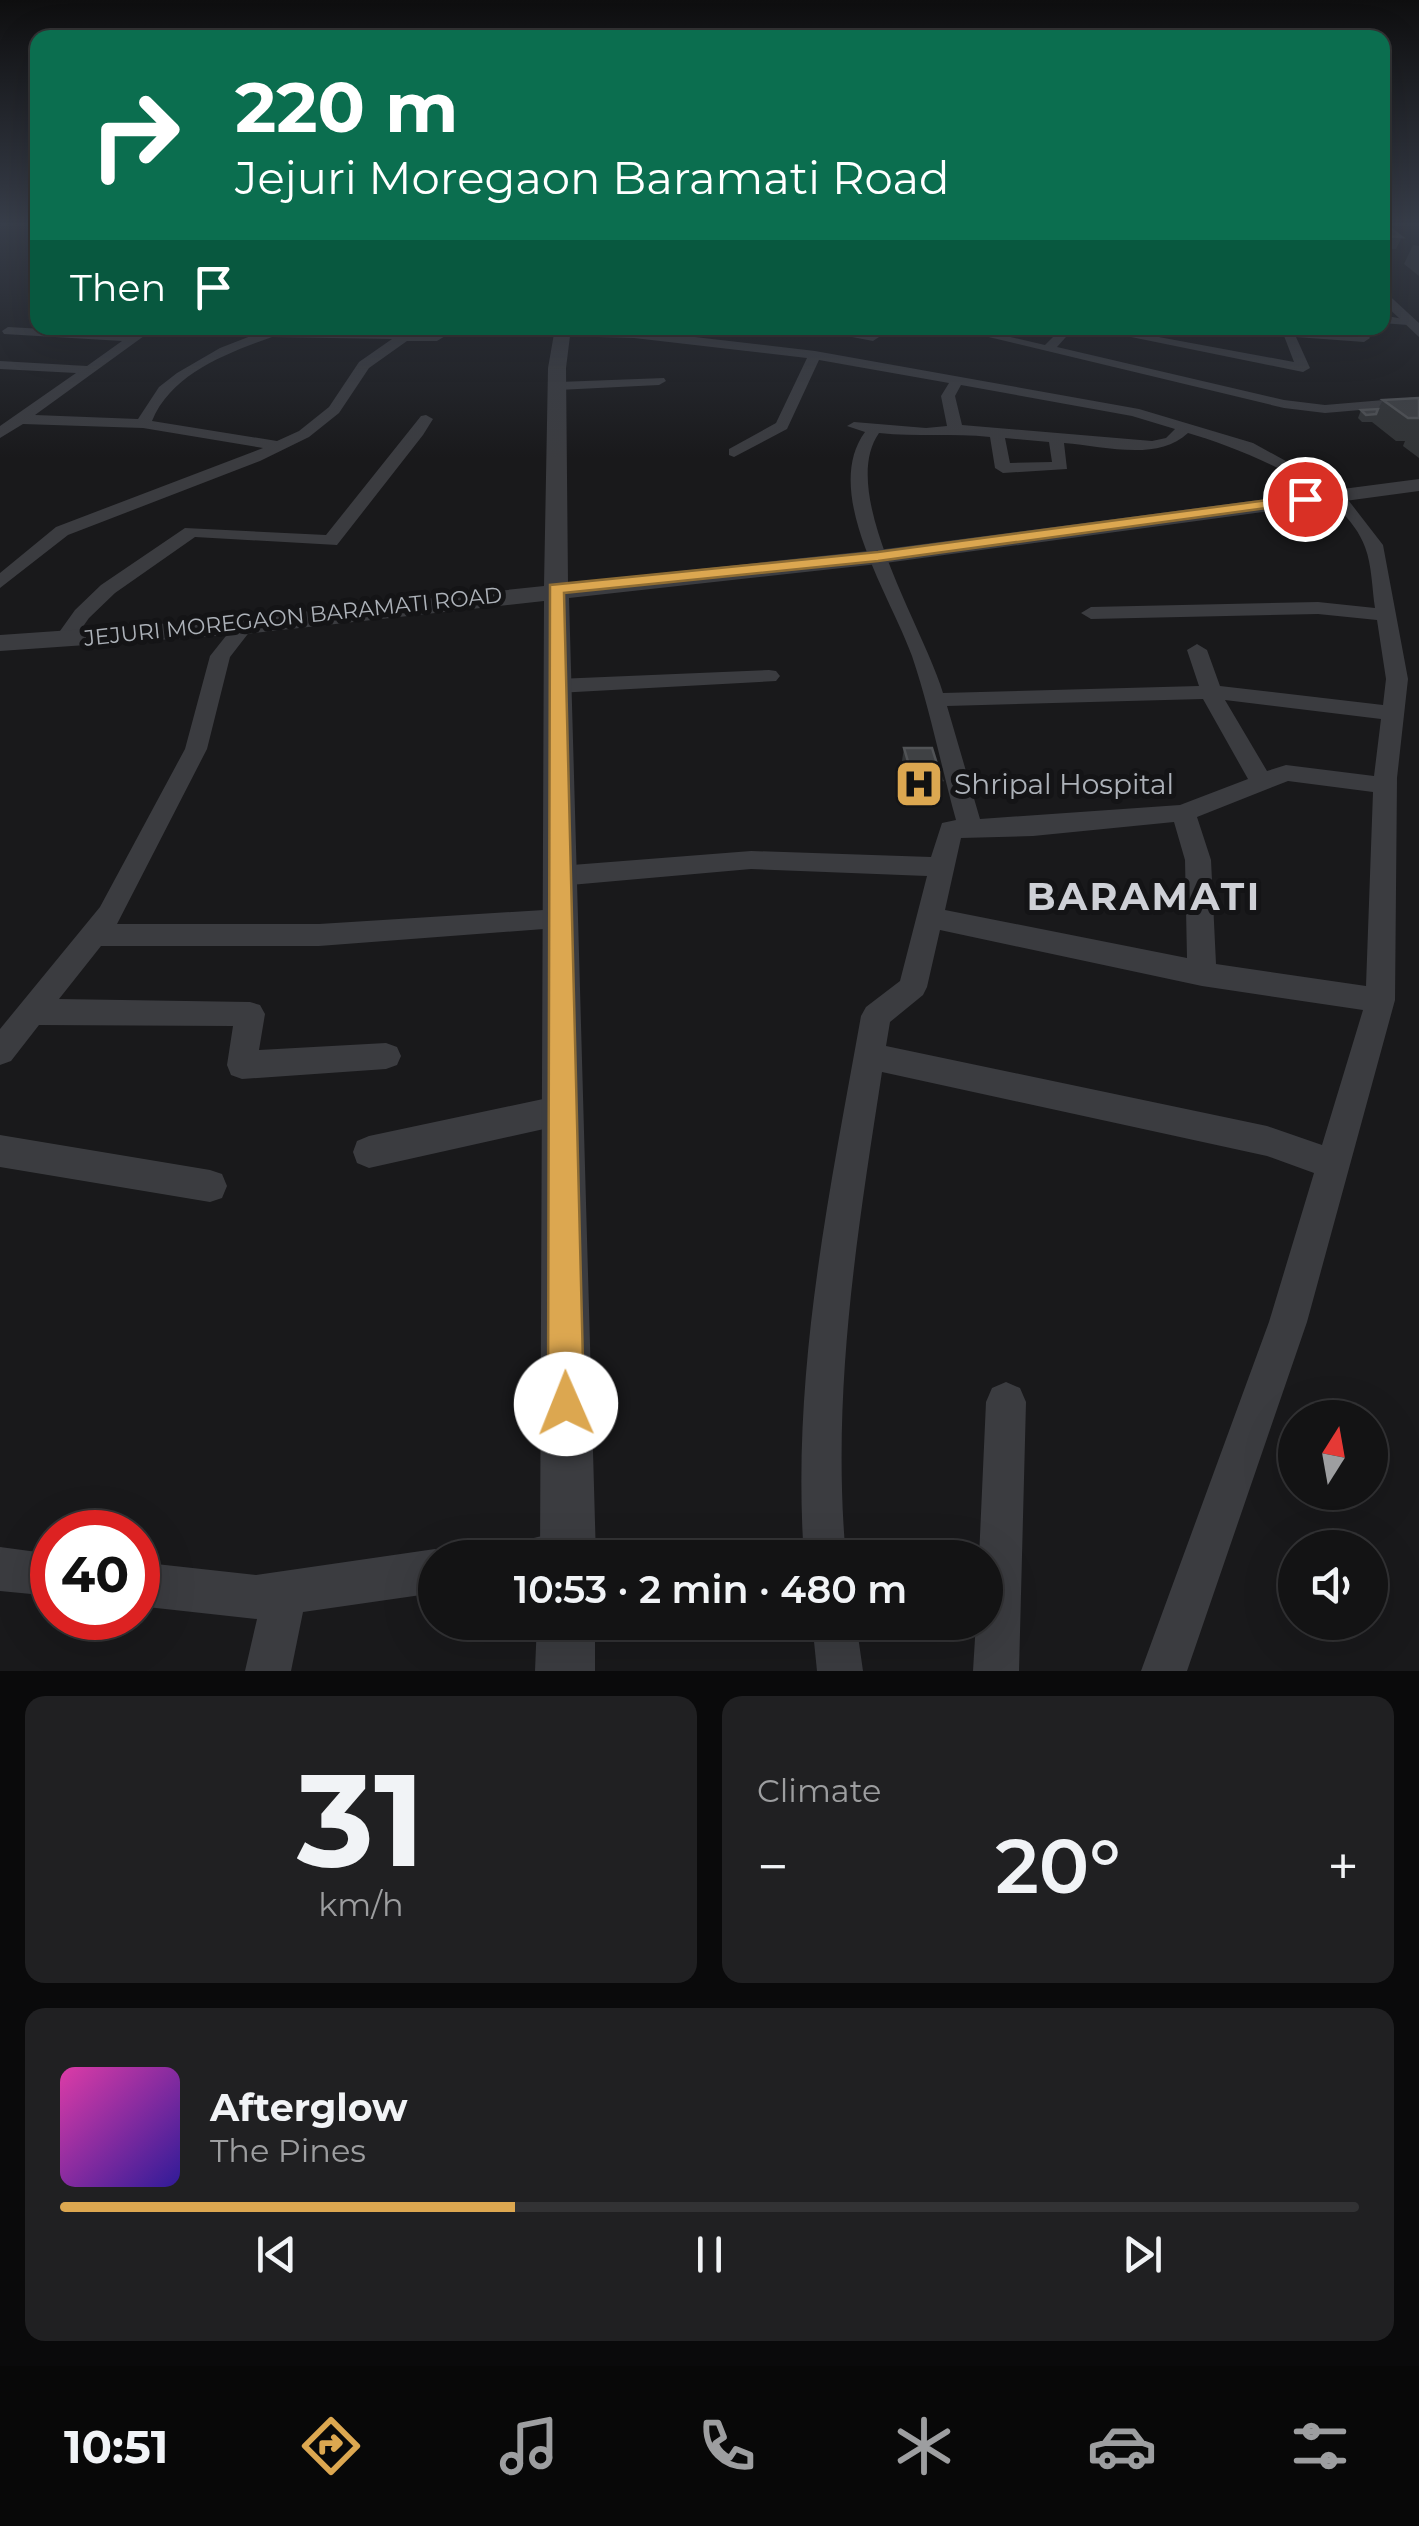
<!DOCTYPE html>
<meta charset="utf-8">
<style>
:root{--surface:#131314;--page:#202022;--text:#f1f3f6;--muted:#9d9ea0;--line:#323234;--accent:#dca750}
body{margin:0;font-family:Montserrat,sans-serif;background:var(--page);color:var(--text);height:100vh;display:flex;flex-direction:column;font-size:38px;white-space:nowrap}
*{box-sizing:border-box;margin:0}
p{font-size:32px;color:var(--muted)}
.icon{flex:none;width:55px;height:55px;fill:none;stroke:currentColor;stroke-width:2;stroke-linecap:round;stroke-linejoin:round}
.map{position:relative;height:1671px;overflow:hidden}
.drawer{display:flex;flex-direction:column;gap:25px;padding:25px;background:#0a0a0b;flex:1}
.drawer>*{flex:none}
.banner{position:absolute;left:30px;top:30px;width:1360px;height:305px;border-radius:20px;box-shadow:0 10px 40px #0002,0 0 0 2px var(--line);background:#0b6e4f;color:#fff;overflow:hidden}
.needle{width:65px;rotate:11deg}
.tools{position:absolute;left:1278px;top:1400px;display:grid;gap:20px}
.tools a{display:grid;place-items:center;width:110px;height:110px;border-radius:50%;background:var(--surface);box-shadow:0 10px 40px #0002,0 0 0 2px var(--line);font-size:50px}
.speed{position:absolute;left:30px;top:1510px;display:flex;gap:20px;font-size:50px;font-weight:700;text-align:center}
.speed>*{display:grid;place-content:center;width:130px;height:130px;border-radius:50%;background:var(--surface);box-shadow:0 10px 40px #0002,0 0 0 2px var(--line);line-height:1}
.speed .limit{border:15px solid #d22;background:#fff;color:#111}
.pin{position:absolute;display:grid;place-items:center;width:85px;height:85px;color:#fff;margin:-42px;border:5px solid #fff;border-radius:50%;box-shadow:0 2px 10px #0007}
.me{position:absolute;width:110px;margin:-55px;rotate:359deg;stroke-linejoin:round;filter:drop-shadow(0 0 8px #0008)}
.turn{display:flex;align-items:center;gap:35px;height:210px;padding:0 40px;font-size:45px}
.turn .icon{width:130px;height:130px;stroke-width:2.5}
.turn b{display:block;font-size:70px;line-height:85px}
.then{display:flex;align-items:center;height:95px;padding:0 40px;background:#0003;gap:20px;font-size:38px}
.big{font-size:75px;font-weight:600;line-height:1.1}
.drawer .card{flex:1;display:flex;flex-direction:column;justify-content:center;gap:15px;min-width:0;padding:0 35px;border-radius:20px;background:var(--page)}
.drawer .dial{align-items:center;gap:0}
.dial b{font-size:130px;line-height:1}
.song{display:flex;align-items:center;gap:30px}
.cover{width:120px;height:120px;border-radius:15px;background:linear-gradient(135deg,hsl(320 70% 55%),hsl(250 70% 35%))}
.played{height:10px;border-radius:5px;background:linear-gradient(90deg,var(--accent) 35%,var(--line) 35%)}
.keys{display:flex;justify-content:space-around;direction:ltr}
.heat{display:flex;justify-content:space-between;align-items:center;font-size:55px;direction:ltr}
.drawer .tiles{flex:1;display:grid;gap:25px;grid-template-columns:1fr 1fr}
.card:last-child{grid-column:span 2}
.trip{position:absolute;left:418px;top:1540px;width:585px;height:100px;border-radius:50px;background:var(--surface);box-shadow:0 10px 40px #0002,0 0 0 2px var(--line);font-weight:600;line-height:100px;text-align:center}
.tab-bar{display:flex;height:160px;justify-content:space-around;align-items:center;background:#080808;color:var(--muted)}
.tab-bar .icon{width:70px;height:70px}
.tab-bar .current{color:var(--accent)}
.tab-bar b{font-size:45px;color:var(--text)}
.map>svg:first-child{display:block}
</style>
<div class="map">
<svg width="1419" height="1671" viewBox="0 0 1419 1671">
<rect width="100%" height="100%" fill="#19191b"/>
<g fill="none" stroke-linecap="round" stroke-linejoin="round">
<g fill="#3b3c40" fill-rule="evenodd">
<path d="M1382,315l32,6 -6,4 -26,-2z"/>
<path d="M8,327l124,7 10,-6h13l-120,87 103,4 21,-32 18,-14 43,-25 46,-18 108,-1 57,5 13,-6h14l-21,13h-30l-38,27 -30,45 -30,24 -49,24 -192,74 -68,53v-15l56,-46 207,-79 -120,-20 -120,-4 -23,14v-12l76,-53 -76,-4v-8l87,5 35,-25 -118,-7 -2,-3zM272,337l120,2 -33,23 -30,45 -30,24 -22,10 -125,-20c19,-47 75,-68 120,-84z"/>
<path d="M847,328h12l-1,3 21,6 -6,4 -26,-5z"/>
<path d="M951,328h20l74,17 17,-17h12l-17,19 227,53 41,5 94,-8v8l-94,8 -41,-5z"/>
<path d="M1087,328h23l184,34 -13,-34 73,6 -4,-6h12l8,10 -6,4 -68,-5 14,31 -7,4z"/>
<path d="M559,329l75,1 181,21 324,58 114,34 89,49 41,53 25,134 -11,99 -2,222 -88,322 -120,349h-46l128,-349 45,-149 -47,-17 -385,-84c-25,163 -51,321 -36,486h-42c-13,-185 25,-362 57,-542l5,-9 34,-26 27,-105 -176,-7 -192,17 -9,-3 -4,-7 4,-7 9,-3 192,-15 180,6 11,-34 14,-3c-15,-54 -26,-111 -44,-164 -22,-61 -91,-164 -47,-224l-18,-6 7,-4 72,6 21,-2 -6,-30 8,-13 -130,-23 -32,69 -53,28 -5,-2v-6l47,-26 31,-65 -173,-20 -71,-2 -4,-1zM961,385l171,31 43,13 -9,9 -14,3 -190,-16 -7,-29zM879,433c38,4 74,0 111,4l5,31 8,5 64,-4 -3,-26c40,3 93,19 124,-10 55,16 156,56 177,114 7,18 7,42 10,61l-57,-6 -227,5 -10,6 10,6 227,-5 59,6 9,59 -3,26 -163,-19 -13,-36 -10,-6 -10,6 12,36 -256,7c-19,-65 -106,-200 -64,-260zM1005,438l44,4 3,20 -42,1zM1203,699l45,80 -68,26 -200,14 -33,-113zM1225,700l156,19 -7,57 -88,-11 -19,6zM1288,781l85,11 -7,194 -150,-22 -5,-104 -14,-43zM1174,822l11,38 2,98 -242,-48 16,-72 72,-2zM940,930l262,56 161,24 -41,135 -55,-19 -381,-80 4,-24 33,-27 4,-8z"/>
<path d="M664,378l2,3 -7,4 -101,5 -7,-4 7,-4z"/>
<path d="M426,415l7,4 -10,16 -86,110 -142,-8 -80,56 -26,25 -17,24 -7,2 -10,-6 20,-28 26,-25 84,-57 141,7 95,-119z"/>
<path d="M244,620l10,6 -24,31 -23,92 -90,175h202l241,-15 10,4 4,7 -4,7 -251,19h-218l-42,53 191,3 10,3 5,9 -6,36 127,-7 11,4 4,9 -4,9 -11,4 -144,10 -11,-4 -4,-10 6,-39 -194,-1 -28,36 -11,4v-36l100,-122 85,-158 25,-93 27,-34z"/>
<path d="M769,670l7,1 4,5 -4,5 -219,12 -11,-7 11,-7z"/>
<path d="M562,1095l11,5 5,10 -5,10 -11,5 -193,43 -12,-5 -4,-11 4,-11 12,-5z"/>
<path d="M0,1135l210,35 12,4 5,12 -5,12 -12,4 -210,-35z"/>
<path d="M1006,1382l14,6 6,14 -7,269h-46l3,-49h9v-64h-6l7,-156 6,-14z"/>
<path d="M568,1530l15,6 6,15 -2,7h-81l6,-15z"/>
<path d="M0,1547l52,7v42l-52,-5z"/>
<path d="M435,1549l16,9h-16v35l-132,19 -12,59h-46l12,-52 -119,-13v-44l118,13z"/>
<path d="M812,1622h44l7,49h-46z"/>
</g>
<g fill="#3b3c40" fill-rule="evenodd">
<path d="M1382,289l37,34v14l-37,-35z"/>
<path d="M555,328h16l-5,40 2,215 310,-33 541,-71v12l-541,73 -309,34 27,960h-56l4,-957 -300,33 -244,17v-16l244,-17 300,-32 4,-218z"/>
<path d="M537,1622h58v49h-60z"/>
</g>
</g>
<g fill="#323436">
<path d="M1382,224l20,13 -6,12h-14z"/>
<path d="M1413,245l6,1v30l-15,-12z"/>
<path d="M1419,398v60l-16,-12 2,-5h-9l-24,-19h-10l-4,-4 3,-8 17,-1 5,-9z"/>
<path d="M904,748l38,32 -4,19 -28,1 -9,-33z"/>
</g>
<g fill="#3f4144" stroke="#515356" stroke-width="2.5">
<path d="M1382,224h3l17,13 -20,-1z"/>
<path d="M1419,398v20h-11l-25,-18z"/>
<path d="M1378,409l-2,5 -10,1 -5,-5z"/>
<path d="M904,748h28l10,32 -28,2z"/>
</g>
<linearGradient id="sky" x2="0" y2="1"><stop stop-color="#0e0e0f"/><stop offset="0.49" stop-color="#383e4a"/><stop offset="1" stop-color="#383e4a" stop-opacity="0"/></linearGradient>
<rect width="1419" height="458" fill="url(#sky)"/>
<path fill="#dca750" stroke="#8f6d34" stroke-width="2.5" d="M1305,495l8,4 -3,3 -432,59 -314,32 20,811 -5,13 -13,5 -12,-5 -6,-13 2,-819 328,-33z"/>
<defs>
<g id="hospital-square" transform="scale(2.5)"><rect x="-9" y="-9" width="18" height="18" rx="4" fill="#dca750" stroke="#141416"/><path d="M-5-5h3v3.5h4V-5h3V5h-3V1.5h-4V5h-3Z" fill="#111"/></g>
</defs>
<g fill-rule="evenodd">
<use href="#hospital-square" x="919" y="784"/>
</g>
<g text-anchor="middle" stroke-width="10" stroke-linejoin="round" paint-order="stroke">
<g font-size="22" fill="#adb2b9" stroke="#141416">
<text transform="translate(293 616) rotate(-6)" y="8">JEJURI MOREGAON BARAMATI ROAD</text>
</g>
<g font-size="28" fill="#adb2b9" stroke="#141416" text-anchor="start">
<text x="954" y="794">Shripal Hospital</text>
</g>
<g font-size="38" font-weight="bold" letter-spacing="2.5" fill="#ced0d6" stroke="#141416">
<text x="1144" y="910">BARAMATI</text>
</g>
</g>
</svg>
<div class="tools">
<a><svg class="needle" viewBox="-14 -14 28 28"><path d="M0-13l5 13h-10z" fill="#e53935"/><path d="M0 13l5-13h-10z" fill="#9d9ea0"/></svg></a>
<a><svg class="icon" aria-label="sound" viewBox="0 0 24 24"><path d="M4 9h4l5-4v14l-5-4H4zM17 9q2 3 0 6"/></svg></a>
</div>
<div class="speed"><div class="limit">40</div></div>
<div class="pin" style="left:1305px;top:499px;background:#d93025"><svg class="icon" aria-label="arrive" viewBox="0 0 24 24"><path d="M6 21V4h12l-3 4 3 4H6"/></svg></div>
<svg class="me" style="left:566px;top:1404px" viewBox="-20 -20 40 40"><circle r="19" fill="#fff"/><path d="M0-13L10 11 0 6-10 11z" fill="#dca750"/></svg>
<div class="trip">10:53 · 2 min · 480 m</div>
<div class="banner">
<div class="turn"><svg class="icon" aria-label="right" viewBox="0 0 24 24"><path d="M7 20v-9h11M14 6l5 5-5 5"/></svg><div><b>220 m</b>Jejuri Moregaon Baramati Road</div></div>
<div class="then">Then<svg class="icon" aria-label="arrive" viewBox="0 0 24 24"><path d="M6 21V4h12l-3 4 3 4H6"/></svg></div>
</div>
</div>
<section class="drawer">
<div class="tiles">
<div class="card dial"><b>31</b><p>km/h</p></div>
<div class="card"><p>Climate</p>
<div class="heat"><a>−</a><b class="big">20°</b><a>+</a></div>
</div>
<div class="card">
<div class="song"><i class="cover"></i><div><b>Afterglow</b><p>The Pines</p></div></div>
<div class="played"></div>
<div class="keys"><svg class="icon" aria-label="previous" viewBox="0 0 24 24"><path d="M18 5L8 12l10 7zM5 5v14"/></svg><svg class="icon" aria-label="pause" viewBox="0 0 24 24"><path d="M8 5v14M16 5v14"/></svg><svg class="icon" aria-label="next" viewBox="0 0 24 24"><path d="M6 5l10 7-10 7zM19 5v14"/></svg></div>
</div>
</div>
</section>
<nav class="tab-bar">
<b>10:51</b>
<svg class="icon current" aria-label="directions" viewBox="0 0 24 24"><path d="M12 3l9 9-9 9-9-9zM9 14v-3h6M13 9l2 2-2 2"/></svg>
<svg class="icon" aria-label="music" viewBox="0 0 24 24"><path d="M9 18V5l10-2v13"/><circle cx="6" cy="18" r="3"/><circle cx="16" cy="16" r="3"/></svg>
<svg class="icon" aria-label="phone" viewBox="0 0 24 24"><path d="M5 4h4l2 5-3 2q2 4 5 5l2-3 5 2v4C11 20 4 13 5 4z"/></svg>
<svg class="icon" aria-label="climate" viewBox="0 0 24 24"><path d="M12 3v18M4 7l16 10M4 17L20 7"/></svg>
<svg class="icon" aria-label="car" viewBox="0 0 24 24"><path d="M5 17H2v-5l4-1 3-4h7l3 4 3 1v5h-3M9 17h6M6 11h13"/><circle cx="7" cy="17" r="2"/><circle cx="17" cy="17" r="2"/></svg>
<svg class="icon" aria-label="filters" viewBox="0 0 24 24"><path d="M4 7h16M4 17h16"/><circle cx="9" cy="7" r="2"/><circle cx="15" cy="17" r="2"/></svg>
</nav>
